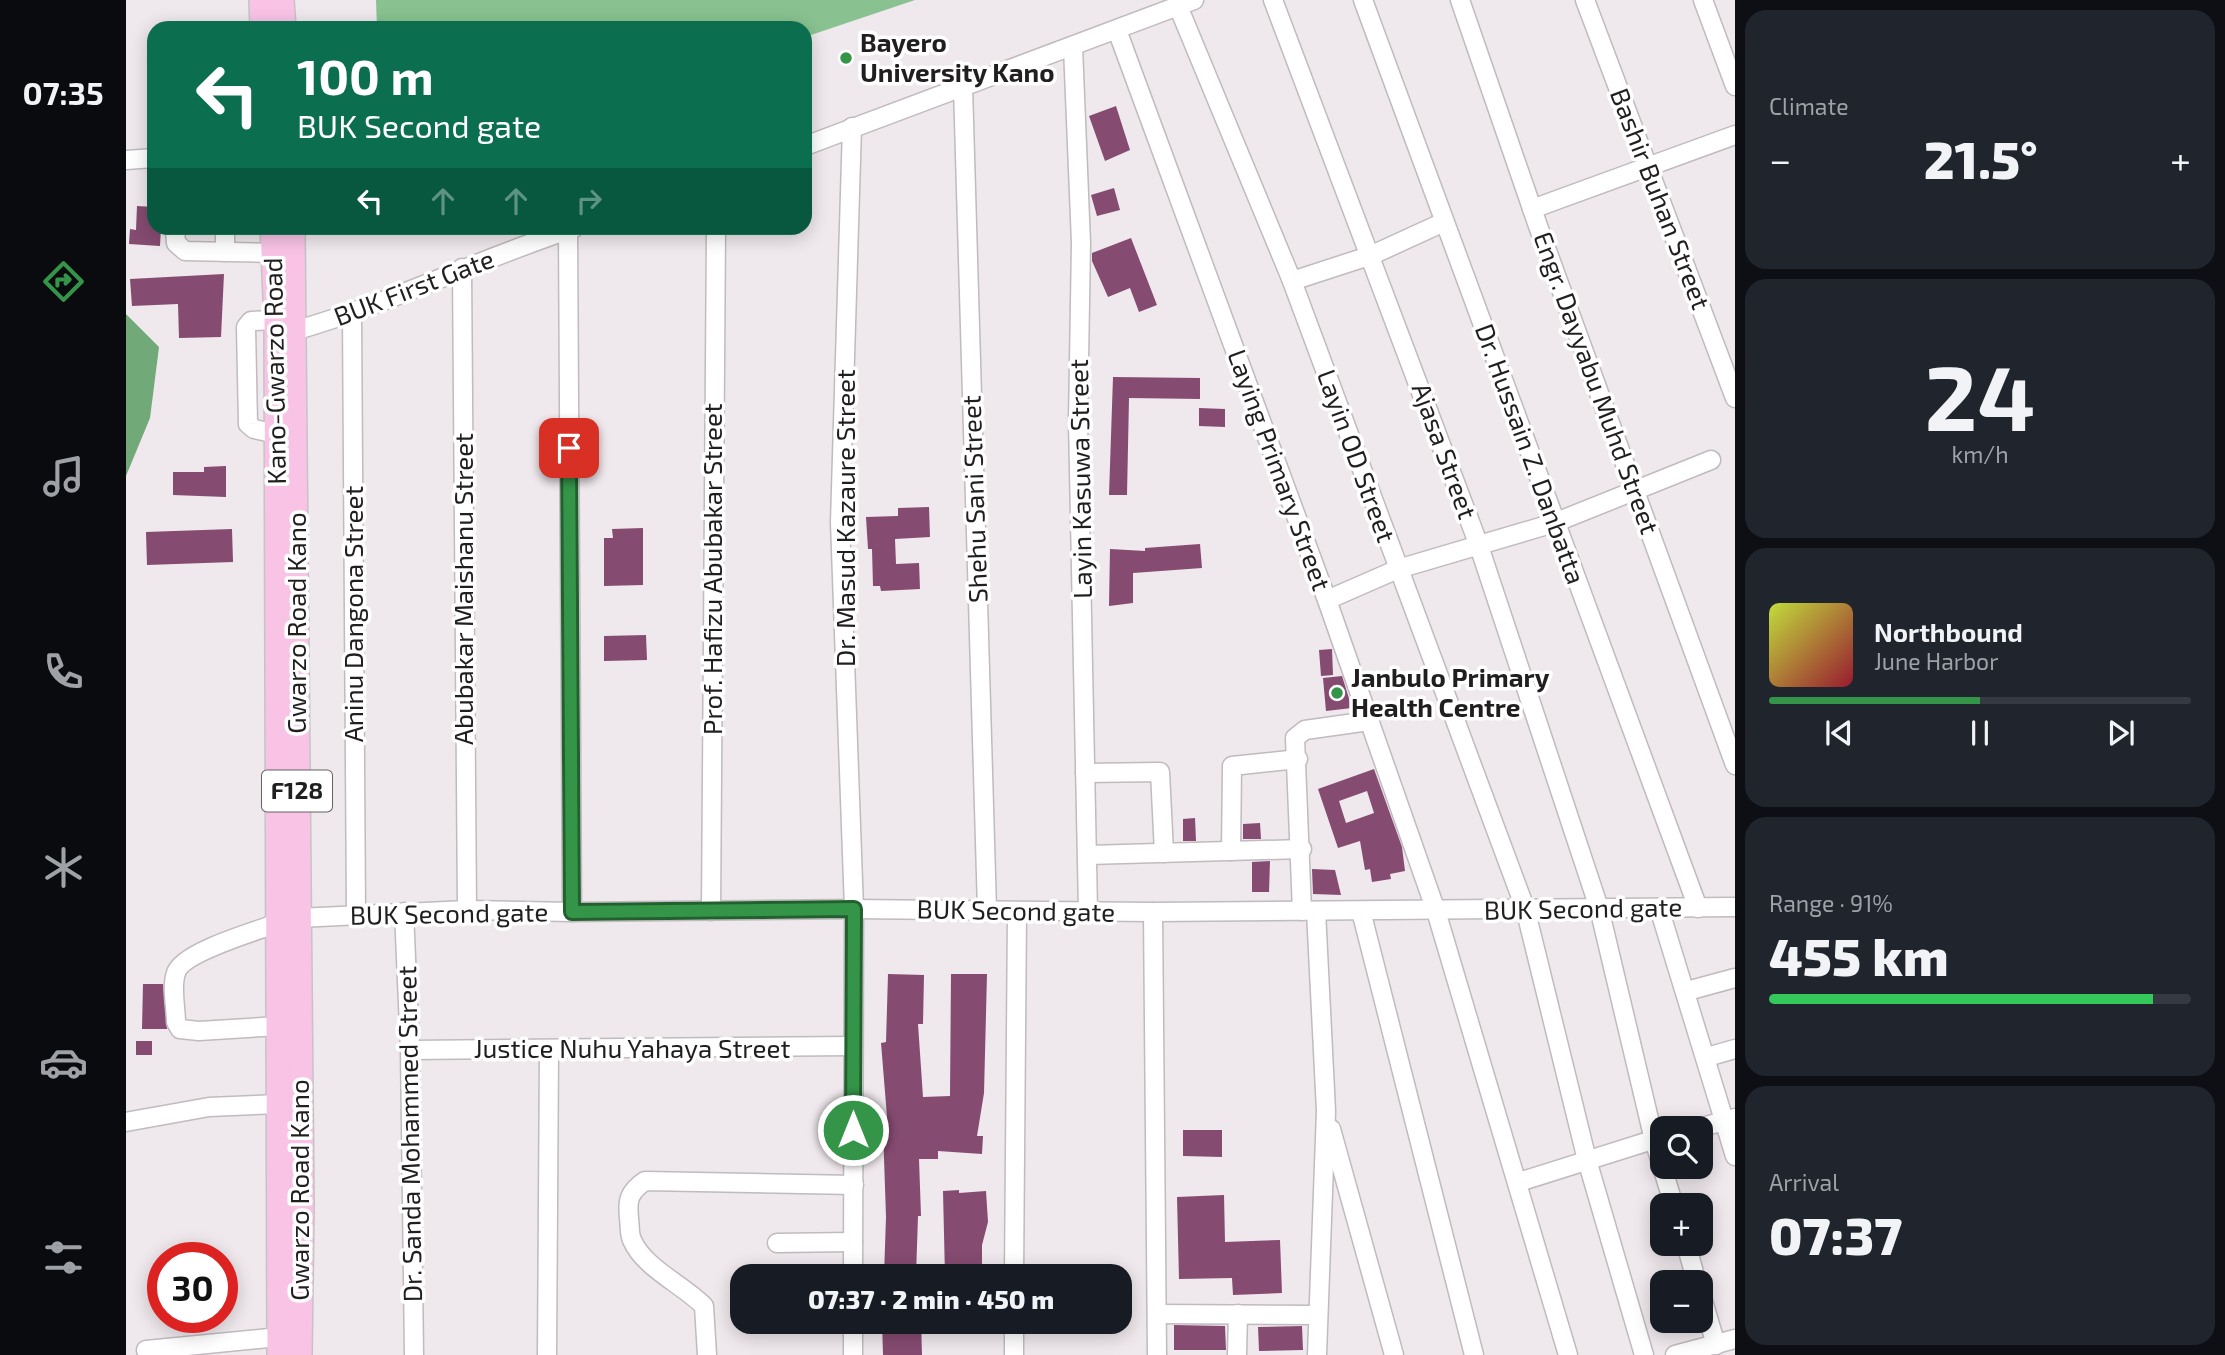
<!DOCTYPE html>
<meta charset="utf-8">
<style>
:root{--surface:#171b24;--page:#20242c;--text:#f1f3f6;--muted:#9ea1a6;--line:#363941;--accent:#349549}
body{margin:0;font-family:"Exo 2",sans-serif;background:var(--page);color:var(--text);height:100vh;display:flex;flex-direction:column;font-size:26px;white-space:nowrap}
*{box-sizing:border-box;margin:0}
p{font-size:23px;color:var(--muted)}
.icon{flex:none;width:38px;height:38px;fill:none;stroke:currentColor;stroke-width:2;stroke-linecap:round;stroke-linejoin:round}
.map{position:relative;flex:1;overflow:hidden}
.sheet{display:flex;flex-direction:column;gap:10px;padding:10px;background:#0d0f14;width:490px}
.sheet>*{flex:none}
.banner{position:absolute;left:21px;top:21px;width:665px;height:214px;border-radius:21px;box-shadow:0 4px 18px #0003;background:#0b6e4f;color:#fff;overflow:hidden}
.fabs{position:absolute;left:1524px;top:1116px;display:grid;gap:14px}
.fabs a{display:grid;place-items:center;width:63px;height:63px;border-radius:14px;background:var(--surface);box-shadow:0 4px 18px #0003;font-size:35px}
.speed{position:absolute;left:21px;top:1242px;display:flex;gap:14px;font-size:35px;font-weight:700;text-align:center}
.speed>*{display:grid;place-content:center;width:91px;height:91px;border-radius:50%;background:var(--surface);box-shadow:0 4px 18px #0003;line-height:1}
.speed .limit{border:10px solid #d22;background:#fff;color:#111}
.pin{position:absolute;display:grid;place-items:center;width:60px;height:60px;color:#fff;margin:-30px;border-radius:14px;box-shadow:0 4px 10px #0006}
.me{position:absolute;width:77px;margin:-38px;rotate:0deg;stroke-linejoin:round;filter:drop-shadow(0 0 5px #0008)}
.turn{display:flex;align-items:center;gap:24px;height:147px;padding:0 35px;font-size:32px}
.turn .icon{width:91px;height:91px;stroke-width:2.5}
.turn b{display:block;font-size:49px;line-height:60px}
.lanes{display:flex;align-items:center;height:66px;padding:0 35px;background:#0003;justify-content:center;gap:35px;direction:ltr}
.lanes .off{opacity:.35}
.big{font-size:52px;font-weight:800;line-height:1.1}
.sheet .tile{flex:1;display:flex;flex-direction:column;justify-content:center;gap:10px;min-width:0;padding:0 24px;border-radius:21px;background:var(--page)}
.sheet .dial{align-items:center;gap:0}
.dial b{font-size:91px;line-height:1}
.song{display:flex;align-items:center;gap:21px}
.cover{width:84px;height:84px;border-radius:10px;background:linear-gradient(135deg,hsl(70 70% 55%),hsl(350 70% 35%))}
.played{height:7px;border-radius:4px;background:linear-gradient(90deg,var(--accent) 50%,var(--line) 50%)}
.keys{display:flex;justify-content:space-around;direction:ltr}
.heat{display:flex;justify-content:space-between;align-items:center;font-size:38px;direction:ltr}
.charge{height:10px;border-radius:5px;background:linear-gradient(90deg,#34c759 91%,var(--line) 0)}
.trip{position:absolute;left:604px;top:1264px;width:402px;height:70px;border-radius:21px;background:var(--surface);box-shadow:0 4px 18px #0003;font-weight:800;line-height:70px;text-align:center}
main{display:flex;flex:1;min-height:0}
.tabs{display:flex;flex-direction:column;width:126px;justify-content:space-around;align-items:center;background:#090b0e;color:var(--muted)}
.tabs .icon{width:49px;height:49px}
.tabs .active{color:var(--accent)}
.tabs b{font-size:32px;color:var(--text)}
.map>svg:first-child{display:block}
</style>
<main>
<nav class="tabs">
<b>07:35</b>
<svg class="icon active" aria-label="directions" viewBox="0 0 24 24"><path d="M12 3l9 9-9 9-9-9zM9 14v-3h6M13 9l2 2-2 2"/></svg>
<svg class="icon" aria-label="music" viewBox="0 0 24 24"><path d="M9 18V5l10-2v13"/><circle cx="6" cy="18" r="3"/><circle cx="16" cy="16" r="3"/></svg>
<svg class="icon" aria-label="phone" viewBox="0 0 24 24"><path d="M5 4h4l2 5-3 2q2 4 5 5l2-3 5 2v4C11 20 4 13 5 4z"/></svg>
<svg class="icon" aria-label="climate" viewBox="0 0 24 24"><path d="M12 3v18M4 7l16 10M4 17L20 7"/></svg>
<svg class="icon" aria-label="car" viewBox="0 0 24 24"><path d="M5 17H2v-5l4-1 3-4h7l3 4 3 1v5h-3M9 17h6M6 11h13"/><circle cx="7" cy="17" r="2"/><circle cx="17" cy="17" r="2"/></svg>
<svg class="icon" aria-label="filters" viewBox="0 0 24 24"><path d="M4 7h16M4 17h16"/><circle cx="9" cy="7" r="2"/><circle cx="15" cy="17" r="2"/></svg>
</nav>
<div class="map">
<svg width="1609" height="1355" viewBox="0 0 1609 1355">
<rect width="100%" height="100%" fill="#efe8ec"/>
<path fill="#89c290" d="M250,0h539l-110,37v-9h-428z"/>
<path fill="#71a978" d="M0,314l33,33 -9,71 -24,58z"/>
<g fill="#854b71" fill-rule="evenodd">
<path d="M990,106l14,44 -25,11 -16,-45z"/>
<path d="M988,188l6,22 -23,6 -6,-21z"/>
<path d="M11,206l17,1v21h7l-1,18 -31,-2 1,-15 6,1z"/>
<path d="M1005,238l26,67 -18,7 -9,-24 -22,9 -16,-36v-8z"/>
<path d="M98,274l-3,63 -42,1 -1,-34 -46,2 -2,-27z"/>
<path d="M987,377l87,1v21l-71,-1 -2,97h-18z"/>
<path d="M1073,408l26,1v18l-26,-1z"/>
<path d="M100,466v31l-53,-2v-23h31v-5z"/>
<path d="M803,507l1,30 -35,2 1,25 23,-1 1,26 -39,2 -1,-5h-7l-1,-37h-4l-2,-32 32,-1v-8z"/>
<path d="M517,528v57l-39,1v-48h9l-1,-9z"/>
<path d="M106,529l1,33 -86,3 -1,-33z"/>
<path d="M1074,544l2,24 -69,5v30l-24,3 1,-57 35,2v-3z"/>
<path d="M520,635l1,25 -43,1v-25z"/>
<path d="M1206,649l1,26 -12,1 -2,-26z"/>
<path d="M1216,676l10,32 -26,3 -3,-33z"/>
<path d="M1248,769l28,78 3,24 -15,3 1,5 -19,3 -2,-13 -5,1 -5,-29 -22,7 -20,-59zM1241,791l7,22 -28,10 -7,-22z"/>
<path d="M1069,818l1,23h-13v-22z"/>
<path d="M1134,823l1,16h-18v-15z"/>
<path d="M1144,861l-1,31h-17v-30z"/>
<path d="M1186,869l23,1 6,25 -28,-1z"/>
<path d="M762,974l36,1 -1,49h-5l5,73 27,-1 1,-122h36l-3,119 -7,43h6l-1,18 -44,-3v8h-19l2,57h-3l-2,60h-32l2,-59 -3,-88h5l-7,-86 5,-1z"/>
<path d="M17,984h20l4,45h-25z"/>
<rect x="10" y="1041" width="16" height="14"/>
<path d="M1057,1130h39v27l-39,-1z"/>
<path d="M833,1190v3l27,-2 2,31 -6,23v31h-37l-2,-85z"/>
<path d="M1098,1195l1,47 55,-2 2,53 -49,2 -1,-17 -53,1 -2,-82z"/>
<path d="M756,1321h39l1,34h-39z"/>
<path d="M1048,1325l51,1 1,24h-52z"/>
<path d="M1176,1326l1,24 -44,1 -1,-24z"/>
</g>
<g fill="none" stroke-linecap="round" stroke-linejoin="round">
<g stroke="#c1babe" stroke-width="21">
<g id="minor">
<path d="M1147,0l205,543 121,365 55,232 20,66"/>
<path d="M1237,0l335,908"/>
<path d="M1334,0l78,226 197,539"/>
<path d="M1459,0l150,398"/>
<path d="M1577,0l32,86"/>
<path d="M1052,6l114,275 233,627 62,252 57,195"/>
<path d="M991,30l210,570 109,311 132,444"/>
<path d="M947,47l8,196 -3,178 10,490"/>
<path d="M837,87l24,823"/>
<path d="M726,127l-12,395 14,387 -1,367"/>
<path d="M679,146l389,-146"/>
<path d="M0,160l28,-2"/>
<path d="M1406,209l203,-74"/>
<path d="M49,228l1,15 9,8 88,2"/>
<path d="M99,228v24"/>
<path d="M442,230l4,682"/>
<path d="M336,268l5,642"/>
<path d="M1166,281l80,-26 72,-33"/>
<path d="M226,314l4,601"/>
<path d="M150,320l-25,1 -5,6 2,97 6,5 23,5"/>
<path d="M168,331c95,-27 185,-72 280,-103"/>
<path d="M1201,600l71,-31 156,-46 157,-63"/>
<path d="M959,773l75,-1 4,81"/>
<path d="M1105,851l1,-85 66,-7"/>
<path d="M962,855l214,-6"/>
<path d="M1533,908l76,248"/>
<path d="M585,911l5,-683"/>
<path d="M1176,911l-7,-173 10,-8 64,-9"/>
<path d="M1190,911l10,200 -9,244"/>
<path d="M1235,911l113,444"/>
<path d="M278,912l6,138 4,305"/>
<path d="M1027,912l4,443"/>
<path d="M172,918l169,-8 105,2 282,-3 299,3 582,-5"/>
<path d="M152,923c-21,8 -96,29 -102,50 -5,14 0,35 0,49l4,7 19,2 80,-5"/>
<path d="M1561,991l48,-13"/>
<path d="M284,1050l443,-4"/>
<path d="M1581,1057l28,-8"/>
<path d="M0,1122l83,-15 70,-3"/>
<path d="M1205,1129l63,226"/>
<path d="M1569,1129l40,-11"/>
<path d="M1393,1182l143,-45"/>
<path d="M651,1243l76,-1"/>
<path d="M1560,1244l11,39"/>
<path d="M888,1276l3,-364"/>
<path d="M1575,1294l15,51"/>
<path d="M1031,1314l161,1"/>
<path d="M20,1350l133,-13"/>
<path d="M421,1355l2,-305"/>
<path d="M581,1355l-3,-49c-22,-22 -60,-38 -72,-66 -3,-6 -2,-16 -3,-22 -2,-18 0,-26 16,-37l209,4"/>
<path d="M727,1355v-34"/>
<path d="M888,1355v-34"/>
<path d="M1111,1355l1,-41"/>
<path d="M1549,1355l60,-16"/>
</g>
</g>
<g stroke="#c5c4c5" stroke-width="26">
<g id="major">
<path d="M135,0l1,28"/>
<path d="M156,0l2,28"/>
<path d="M146,228l4,92 3,1035"/>
<path d="M167,228l9,977 -2,150"/>
</g>
</g>
<use href="#minor" stroke="#fff" stroke-width="18"/>
<use href="#major" stroke="#f9c3e5" stroke-width="23"/>
</g>
<g fill="none" stroke-linecap="round" stroke-linejoin="round">
<g stroke="#22612f" stroke-width="18">
<path id="route" d="M443,448l3,464 282,-3 -1,221"/>
</g>
<use href="#route" stroke="#349549" stroke-width="12"/>
</g>
<g fill="#349549" stroke="#fff" stroke-width="2.5">
<circle cx="720" cy="58" r="7"/>
<circle cx="1211" cy="693" r="7"/>
</g>
<g text-anchor="middle" stroke-width="7" stroke-linejoin="round" paint-order="stroke">
<rect fill="#fff" stroke="#646263" stroke-width="2" x="136" y="770.5" width="70" height="41" rx="5"/>
<g font-size="24" font-weight="bold" fill="#211e20">
<text x="171" y="799">F128</text>
</g>
<g font-size="26" font-weight="bold" fill="#211e20" stroke="#fff" text-anchor="start">
<text x="734" y="52">Bayero<tspan x="734" dy="30">University Kano</tspan></text>
<text x="1225" y="687">Janbulo Primary<tspan x="1225" dy="30">Health Centre</tspan></text>
</g>
<g font-size="26" fill="#211e20" stroke="#fff">
<text transform="translate(1534 199) rotate(69)" y="9">Bashir Buhan Street</text>
<text transform="translate(288 288) rotate(-21)" y="9">BUK First Gate</text>
<text transform="translate(149 371) rotate(-91)" y="9">Kano-Gwarzo Road</text>
<text transform="translate(1470 383) rotate(70)" y="9">Engr. Dayyabu Muhd Street</text>
<text transform="translate(1318 451) rotate(70)" y="9">Ajasa Street</text>
<text transform="translate(1404 454) rotate(70)" y="9">Dr. Hussain Z. Danbatta</text>
<text transform="translate(1230 456) rotate(70)" y="9">Layin OD Street</text>
<text transform="translate(1153 470) rotate(70)" y="9">Laying Primary Street</text>
<text transform="translate(955 479) rotate(-91)" y="9">Layin Kasuwa Street</text>
<text transform="translate(849 499) rotate(-92)" y="9">Shehu Sani Street</text>
<text transform="translate(720 518) rotate(-90)" y="9">Dr. Masud Kazaure Street</text>
<text transform="translate(587 569) rotate(-90)" y="9">Prof. Hafizu Abubakar Street</text>
<text transform="translate(338 589) rotate(-90)" y="9">Abubakar Maishanu Street</text>
<text transform="translate(228 614) rotate(-90)" y="9">Aninu Dangona Street</text>
<text transform="translate(171 623) rotate(-90)" y="9">Gwarzo Road Kano</text>
<text transform="translate(1457 909) rotate(-1)" y="9">BUK Second gate</text>
<text transform="translate(890 911) rotate(1)" y="9">BUK Second gate</text>
<text transform="translate(323 914) rotate(-1)" y="9">BUK Second gate</text>
<text x="506" y="1058">Justice Nuhu Yahaya Street</text>
<text transform="translate(284 1134) rotate(-91)" y="9">Dr. Sanda Mohammed Street</text>
<text transform="translate(174 1190) rotate(-90)" y="9">Gwarzo Road Kano</text>
</g>
</g>
</svg>
<div class="fabs">
<a><svg class="icon" aria-label="search" viewBox="0 0 24 24"><circle cx="10" cy="10" r="6"/><path d="M15 15l6 6"/></svg></a>
<a>+</a>
<a>−</a>
</div>
<div class="speed"><div class="limit">30</div></div>
<div class="pin" style="left:443px;top:448px;background:#d93025"><svg class="icon" aria-label="arrive" viewBox="0 0 24 24"><path d="M6 21V4h12l-3 4 3 4H6"/></svg></div>
<svg class="me" style="left:727px;top:1130px" viewBox="-20 -20 40 40"><circle r="17" fill="#349549" stroke="#fff" stroke-width="3"/><path d="M0-11L8 9 0 5-8 9z" fill="#fff"/></svg>
<div class="trip">07:37 · 2 min · 450 m</div>
<div class="banner">
<div class="turn"><svg class="icon" aria-label="left" viewBox="0 0 24 24"><path d="M17 20v-9H6M10 6l-5 5 5 5"/></svg><div><b>100 m</b>BUK Second gate</div></div>
<div class="lanes"><svg class="icon" aria-label="left" viewBox="0 0 24 24"><path d="M17 20v-9H6M10 6l-5 5 5 5"/></svg><svg class="icon off" aria-label="ahead" viewBox="0 0 24 24"><path d="M12 20V5M6 11l6-6 6 6"/></svg><svg class="icon off" aria-label="ahead" viewBox="0 0 24 24"><path d="M12 20V5M6 11l6-6 6 6"/></svg><svg class="icon off" aria-label="right" viewBox="0 0 24 24"><path d="M7 20v-9h11M14 6l5 5-5 5"/></svg></div>
</div>
</div>
<section class="sheet">
<div class="tile"><p>Climate</p>
<div class="heat"><a>−</a><b class="big">21.5°</b><a>+</a></div>
</div>
<div class="tile dial"><b>24</b><p>km/h</p></div>
<div class="tile">
<div class="song"><i class="cover"></i><div><b>Northbound</b><p>June Harbor</p></div></div>
<div class="played"></div>
<div class="keys"><svg class="icon" aria-label="previous" viewBox="0 0 24 24"><path d="M18 5L8 12l10 7zM5 5v14"/></svg><svg class="icon" aria-label="pause" viewBox="0 0 24 24"><path d="M8 5v14M16 5v14"/></svg><svg class="icon" aria-label="next" viewBox="0 0 24 24"><path d="M6 5l10 7-10 7zM19 5v14"/></svg></div>
</div>
<div class="tile"><p>Range · 91%</p><b class="big">455 km</b><div class="charge"></div></div>
<div class="tile"><p>Arrival</p><b class="big">07:37</b></div>
</section>
</main>
